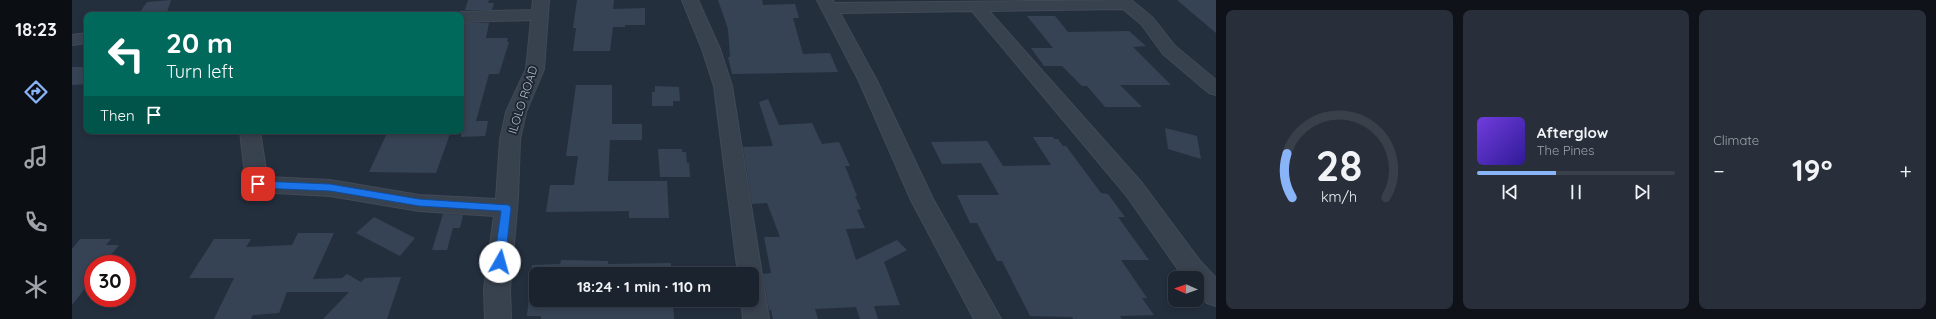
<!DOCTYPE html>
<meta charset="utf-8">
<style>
:root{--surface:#1b232e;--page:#282f3a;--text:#f1f3f6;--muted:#a0a4aa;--line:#39404a;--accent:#8ab4f8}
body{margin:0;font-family:Quicksand,sans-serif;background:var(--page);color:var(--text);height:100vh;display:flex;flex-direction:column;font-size:15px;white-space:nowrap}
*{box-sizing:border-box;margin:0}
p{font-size:13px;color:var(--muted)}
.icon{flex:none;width:22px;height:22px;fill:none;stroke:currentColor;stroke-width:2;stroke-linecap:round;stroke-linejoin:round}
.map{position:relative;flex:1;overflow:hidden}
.sheet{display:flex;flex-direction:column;gap:10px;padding:10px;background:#0f1319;width:720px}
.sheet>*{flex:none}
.top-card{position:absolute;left:12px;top:12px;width:380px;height:122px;border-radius:8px;box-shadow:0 2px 6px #0003,0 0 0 1px var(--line);background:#00695c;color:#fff;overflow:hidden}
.needle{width:26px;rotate:272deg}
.controls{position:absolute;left:1096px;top:271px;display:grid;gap:8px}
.controls a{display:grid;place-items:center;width:36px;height:36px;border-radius:8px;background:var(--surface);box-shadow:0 2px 6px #0003,0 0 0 1px var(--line);font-size:20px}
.speed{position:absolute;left:12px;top:255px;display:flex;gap:8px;font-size:20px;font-weight:700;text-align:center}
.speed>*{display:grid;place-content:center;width:52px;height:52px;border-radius:50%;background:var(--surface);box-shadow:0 2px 6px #0003,0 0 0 1px var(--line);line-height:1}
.speed .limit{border:6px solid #d22;background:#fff;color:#111}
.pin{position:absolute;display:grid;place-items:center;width:34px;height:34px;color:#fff;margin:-17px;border-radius:8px;box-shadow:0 2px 6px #0006}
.me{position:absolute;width:44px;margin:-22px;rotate:7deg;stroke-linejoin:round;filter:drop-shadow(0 0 3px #0008)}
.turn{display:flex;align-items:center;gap:14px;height:84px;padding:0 16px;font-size:18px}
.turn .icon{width:52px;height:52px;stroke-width:2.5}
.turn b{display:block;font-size:28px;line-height:34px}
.then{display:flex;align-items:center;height:38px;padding:0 16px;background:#0003;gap:8px;font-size:15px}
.big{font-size:30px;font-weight:700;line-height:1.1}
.sheet .widget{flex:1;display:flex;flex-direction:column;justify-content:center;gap:6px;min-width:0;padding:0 14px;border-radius:8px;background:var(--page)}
.sheet .dial{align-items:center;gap:0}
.dial svg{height:104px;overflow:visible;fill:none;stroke:var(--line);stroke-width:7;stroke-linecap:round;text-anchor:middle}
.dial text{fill:var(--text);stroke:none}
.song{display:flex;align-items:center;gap:12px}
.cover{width:48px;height:48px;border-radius:6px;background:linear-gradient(135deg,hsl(260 70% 55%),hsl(250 70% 35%))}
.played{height:4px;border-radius:2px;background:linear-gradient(90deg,var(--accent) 40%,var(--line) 40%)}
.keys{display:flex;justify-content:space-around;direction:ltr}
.heat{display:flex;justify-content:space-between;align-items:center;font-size:22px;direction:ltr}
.sheet .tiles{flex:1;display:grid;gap:10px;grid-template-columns:repeat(3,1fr)}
.trip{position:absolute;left:457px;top:267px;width:230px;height:40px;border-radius:8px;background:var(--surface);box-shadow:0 2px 6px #0003,0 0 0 1px var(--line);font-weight:700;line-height:40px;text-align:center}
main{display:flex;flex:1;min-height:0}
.tabs{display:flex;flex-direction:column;width:72px;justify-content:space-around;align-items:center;background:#0b0e12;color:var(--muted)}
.tabs .icon{width:28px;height:28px}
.tabs .current{color:var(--accent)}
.tabs b{font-size:18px;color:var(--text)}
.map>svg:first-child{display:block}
</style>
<main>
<nav class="tabs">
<b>18:23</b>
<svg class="icon current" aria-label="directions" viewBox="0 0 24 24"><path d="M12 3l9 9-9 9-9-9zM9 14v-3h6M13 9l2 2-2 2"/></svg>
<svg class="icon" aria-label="music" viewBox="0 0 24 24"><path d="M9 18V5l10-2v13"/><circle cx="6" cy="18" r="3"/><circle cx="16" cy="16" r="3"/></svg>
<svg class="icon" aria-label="phone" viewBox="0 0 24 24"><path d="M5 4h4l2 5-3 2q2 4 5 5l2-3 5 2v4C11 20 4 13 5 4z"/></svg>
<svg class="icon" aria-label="climate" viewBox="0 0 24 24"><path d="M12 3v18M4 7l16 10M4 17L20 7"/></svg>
</nav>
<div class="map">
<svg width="1144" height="319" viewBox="0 0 1144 319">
<rect width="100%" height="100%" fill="#242f3e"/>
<g fill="#364354">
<path d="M99,0l-5,15h-28l9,-13z"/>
<path d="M396,0h21l-1,3h6l-2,7h-27z"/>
<path d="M505,0h37l-1,9 32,-1v17h-20v2h-12l-3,24h-37l3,-23h-3z"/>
<path d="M646,0h44l1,5 32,-1 4,14h-6l10,36 27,-1 8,19 -106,2 -4,-17h2l-2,-28z"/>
<path d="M1105,0h39v33z"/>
<path d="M955,16h28l13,16 61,-1 17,15 -13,1 38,38h-51l22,22h-37l-18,-21h-5l-20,-20h-18l-13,-18h22z"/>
<path d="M389,23h28l-3,15h22l-1,4h2l-10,32h-10l-13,47h12l-3,15 -24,1z"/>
<path d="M0,67h15v17l-15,1z"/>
<path d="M504,85h36v39h30v16h-32l-2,41h59l2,37h-40v-7l-83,1 4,-27h24l4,-29h-12z"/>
<path d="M583,86l24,1 1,14h-7v5h-21v-14h3z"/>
<path d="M696,99l11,26 33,-2 10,21 17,-2 11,24h-5l12,30h-2l6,13 -4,1 8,18 -19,1 10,31 41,-20 10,10 -23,12 16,43 -26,1 4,13h-18l-4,-12 -41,2 3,10h-45l-2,-9h-2l-6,-36 8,-1 -7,-36h16l-13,-34 -15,1 -9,-57 30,-1 -14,-44z"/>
<path d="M1093,128l32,8 4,23 -33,-10z"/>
<path d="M316,131h63l-15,42 -67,-1z"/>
<path d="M961,137h20l1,2h4l5,7h3l35,47 7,1 17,23h-7l31,43h-28l26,38h-5l12,17 -34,1 2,3h-49l-1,-2 -42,-1 -28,-55h-5l-20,-38h-7l-13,-28h42l-18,-32 -39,1 -11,-22 56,-1 16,25 48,-1z"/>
<path d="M586,149h24v3h4l1,11h2l1,14h-30z"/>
<path d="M371,214l20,1 -3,13h-7l-6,22h-15z"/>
<path d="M302,217l41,21 -15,18 -44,-23z"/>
<path d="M226,233h36l-21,46 29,-1 5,-4 14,8 4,-4 36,-1 -14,42h-64l26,-27h-62l-8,21 -26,2 -2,4h-37l20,-41h-45l25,-39h37l-5,8 46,-2z"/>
<path d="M8,239h31l-5,6h13l-15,19h-11v14l-21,27v-56z"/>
<path d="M489,260l47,1v3l63,-1v11h-135v26h137l1,19h-133v-3h-14l5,-51 28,-1z"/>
</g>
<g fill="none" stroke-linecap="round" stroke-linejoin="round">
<g stroke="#414a57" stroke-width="2">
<g id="minor">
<path d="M461,0h16l-5,69 -18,43 -6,28 -2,58 -8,91 1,30h-26l-1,-30 10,-73 -75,-5 -89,-15 -73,-4 -8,-2 -3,-6 -6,-53h20l7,46 63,3 89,15 77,4 4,-59 6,-28 20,-43 5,-49 -70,2v-7h-7l7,-3 71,-2z"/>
<path d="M610,0h16l22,49 12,37 37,233h-26l-2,-19h11v-26h-14l-24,-188 -12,-37z"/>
<path d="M745,0h16l1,3 297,-3 22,18 22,28 41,34v15l-7,-2 -46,-39 -22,-30 -18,-15 -134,2 153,172 58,78 16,17v28l-9,-3 -10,-11v-14h-12l-3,-3 -56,-80 -154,-184 -132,2 37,68 56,118 68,120h-27l-63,-119 -52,-119z"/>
<path d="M15,33v10l-15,2v-10z"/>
</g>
</g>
<use href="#minor" fill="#38414e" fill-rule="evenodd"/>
</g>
<path fill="#1a73e8" stroke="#114b97" d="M186,181l72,3 89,15 90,6 2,3 -6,54 -5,5 -6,-5 7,-51 -82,-5 -89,-15 -72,-3 -5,-4z"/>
<g text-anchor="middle" stroke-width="4" stroke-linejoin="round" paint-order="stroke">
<g font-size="12" fill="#b4bcc9" stroke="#1d2633">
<text transform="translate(451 100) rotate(-72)" y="4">ILOLO ROAD</text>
</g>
</g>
</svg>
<div class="controls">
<a><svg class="needle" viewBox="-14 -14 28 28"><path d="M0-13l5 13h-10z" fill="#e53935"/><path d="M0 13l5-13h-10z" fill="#a0a4aa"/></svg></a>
</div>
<div class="speed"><div class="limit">30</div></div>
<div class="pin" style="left:186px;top:184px;background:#d93025"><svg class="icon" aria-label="arrive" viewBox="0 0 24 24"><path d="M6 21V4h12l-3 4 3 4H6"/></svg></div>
<svg class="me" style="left:428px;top:262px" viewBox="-20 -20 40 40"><circle r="19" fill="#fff"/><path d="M0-13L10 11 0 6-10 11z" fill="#1a73e8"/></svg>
<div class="trip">18:24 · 1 min · 110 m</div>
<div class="top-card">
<div class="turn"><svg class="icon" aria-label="left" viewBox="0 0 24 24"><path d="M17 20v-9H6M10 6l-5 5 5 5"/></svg><div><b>20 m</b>Turn left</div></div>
<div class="then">Then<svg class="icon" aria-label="arrive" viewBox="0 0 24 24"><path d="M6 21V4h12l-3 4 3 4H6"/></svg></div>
</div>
</div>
<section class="sheet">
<div class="tiles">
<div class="widget dial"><svg viewBox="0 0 100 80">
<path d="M14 69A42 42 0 1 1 86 69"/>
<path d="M14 69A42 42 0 0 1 10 35" stroke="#8ab4f8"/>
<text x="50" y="56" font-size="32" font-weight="700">28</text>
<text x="50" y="72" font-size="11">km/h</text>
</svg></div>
<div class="widget">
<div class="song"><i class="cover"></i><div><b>Afterglow</b><p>The Pines</p></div></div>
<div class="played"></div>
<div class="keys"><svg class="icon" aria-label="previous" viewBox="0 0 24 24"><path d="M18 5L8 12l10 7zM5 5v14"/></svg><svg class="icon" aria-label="pause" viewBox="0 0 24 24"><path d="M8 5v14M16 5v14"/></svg><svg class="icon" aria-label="next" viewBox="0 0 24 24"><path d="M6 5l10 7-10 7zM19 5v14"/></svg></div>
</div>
<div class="widget"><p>Climate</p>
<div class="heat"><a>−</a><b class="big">19°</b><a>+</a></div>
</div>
</div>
</section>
</main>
